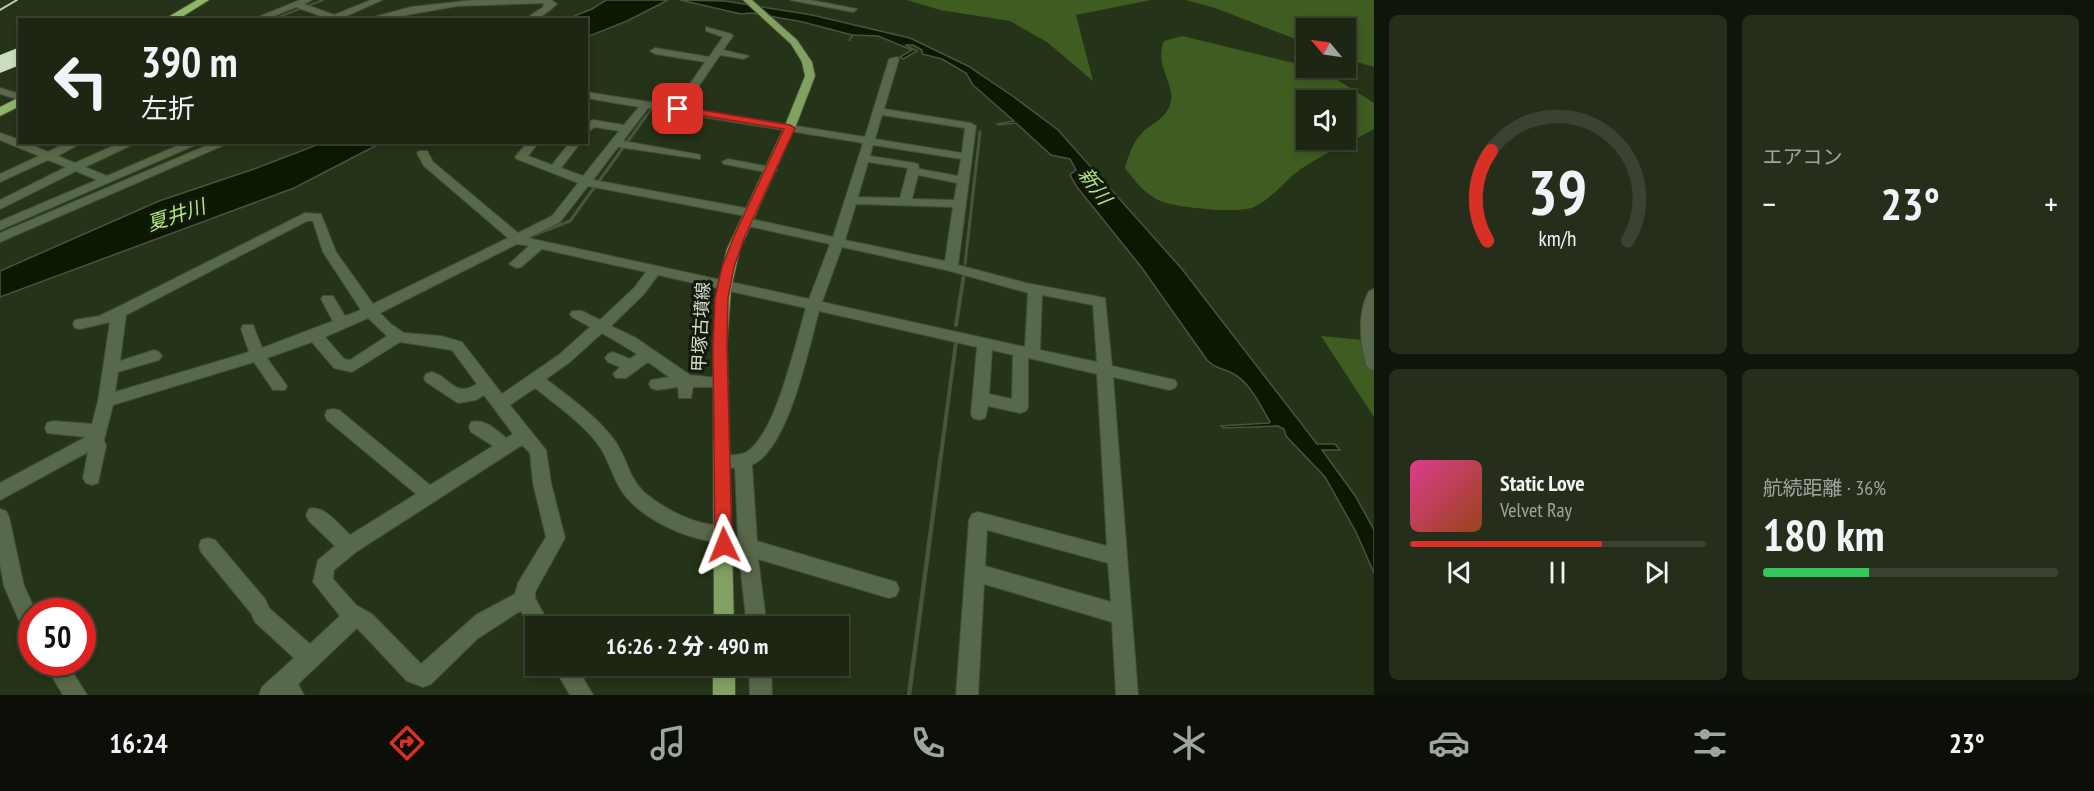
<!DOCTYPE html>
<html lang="ja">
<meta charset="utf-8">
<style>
:root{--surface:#1c2612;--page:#252e1b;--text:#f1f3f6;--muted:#a0a59f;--line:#3a4332;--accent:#d93025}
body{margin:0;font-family:"PT Sans Narrow","Noto Sans JP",sans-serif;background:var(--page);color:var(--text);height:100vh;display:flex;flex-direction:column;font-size:22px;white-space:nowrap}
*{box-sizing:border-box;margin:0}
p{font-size:20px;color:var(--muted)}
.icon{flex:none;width:33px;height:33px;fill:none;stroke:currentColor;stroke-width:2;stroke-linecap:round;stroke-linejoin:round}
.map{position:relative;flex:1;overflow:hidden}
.side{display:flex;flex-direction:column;gap:15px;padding:15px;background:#0f150a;width:720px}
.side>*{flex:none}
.top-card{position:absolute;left:18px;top:18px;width:570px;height:126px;border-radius:0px;box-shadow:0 3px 9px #0003,0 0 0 2px var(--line);background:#1c2612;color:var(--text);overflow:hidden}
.needle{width:39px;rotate:299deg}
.tools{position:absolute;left:1296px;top:18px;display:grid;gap:12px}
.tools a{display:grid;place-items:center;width:60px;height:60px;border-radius:0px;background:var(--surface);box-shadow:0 3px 9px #0003,0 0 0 2px var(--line);font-size:30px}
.speed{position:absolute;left:18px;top:598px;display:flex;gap:12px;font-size:30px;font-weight:700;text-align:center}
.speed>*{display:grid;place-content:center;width:78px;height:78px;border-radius:50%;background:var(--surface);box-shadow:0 3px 9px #0003,0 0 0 2px var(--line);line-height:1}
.speed .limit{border:9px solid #d22;background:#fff;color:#111}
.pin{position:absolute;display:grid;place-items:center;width:51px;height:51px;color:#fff;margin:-26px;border-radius:12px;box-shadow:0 3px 9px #0006}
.me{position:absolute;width:66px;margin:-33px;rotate:358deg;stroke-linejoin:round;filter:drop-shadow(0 0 4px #0008)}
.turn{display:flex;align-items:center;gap:21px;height:126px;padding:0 24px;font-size:27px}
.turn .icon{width:78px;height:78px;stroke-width:2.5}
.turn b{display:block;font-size:42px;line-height:51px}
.big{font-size:45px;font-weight:800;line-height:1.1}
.side .widget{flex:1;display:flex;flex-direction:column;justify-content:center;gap:9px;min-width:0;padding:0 21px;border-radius:9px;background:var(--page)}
.side .dial{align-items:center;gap:0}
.dial svg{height:156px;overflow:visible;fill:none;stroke:var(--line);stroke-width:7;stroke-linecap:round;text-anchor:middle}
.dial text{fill:var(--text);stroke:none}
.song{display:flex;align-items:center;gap:18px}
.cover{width:72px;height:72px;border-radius:9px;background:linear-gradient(135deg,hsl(330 70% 55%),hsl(20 70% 35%))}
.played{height:6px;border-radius:3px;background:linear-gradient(90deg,var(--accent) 65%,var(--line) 65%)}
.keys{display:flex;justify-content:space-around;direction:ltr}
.heat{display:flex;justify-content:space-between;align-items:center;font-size:33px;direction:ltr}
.charge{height:9px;border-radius:4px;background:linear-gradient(90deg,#34c759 36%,var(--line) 0)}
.side .tiles{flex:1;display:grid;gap:15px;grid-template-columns:repeat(2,1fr)}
.trip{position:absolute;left:525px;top:616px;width:324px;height:60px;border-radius:0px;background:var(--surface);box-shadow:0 3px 9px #0003,0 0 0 2px var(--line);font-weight:800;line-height:60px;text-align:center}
.dock{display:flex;height:96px;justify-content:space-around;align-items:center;background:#0b0f07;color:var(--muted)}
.dock .icon{width:42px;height:42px}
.dock .selected{color:var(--accent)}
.dock b{font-size:27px;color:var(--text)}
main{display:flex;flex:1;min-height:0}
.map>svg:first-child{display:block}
</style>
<main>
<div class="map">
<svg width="1374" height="695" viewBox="0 0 1374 695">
<rect width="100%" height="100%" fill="#253318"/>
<g fill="#3f5c21" fill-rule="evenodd">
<path d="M907,0h244l-75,15 17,66 -46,-39 -37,-21 -70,-11z"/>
<path d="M1186,0h188v67l-28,-8v-31h-40v15l-91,-35z"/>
<path d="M1182,36l112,27 39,14 41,26v26c-24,14 -50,24 -73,40 -17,12 -28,29 -47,38 -16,7 -79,1 -96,-7 -14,-7 -24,-20 -33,-32 4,-13 7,-24 16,-34 11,-12 27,-15 30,-34 3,-18 -17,-35 -7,-59zM1346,100v40h-40v-40z"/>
<path d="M1321,336l53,5v76z"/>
</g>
<g fill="#0d1803" stroke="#495440" stroke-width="1.5">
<path d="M606,0h62l-41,21 -40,16 -1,-17 -19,-1 25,-10z"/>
<path d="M680,0l45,1 87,14 98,23 58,28 46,31 44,33 124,139 135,175h18l5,6h-18l34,47 18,33v43l-18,-41 -31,-55 -39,-41 -2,-7 -6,-3 -55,2 -2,-2 48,-3 1,-1c-10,-17 -20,-40 -38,-49 -9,-5 -17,-4 -25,-13l-65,-92 -65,-81 -7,-12 6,-5 -6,-11 -19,-4 -35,-32 -17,2 -2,-1 17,-3 -41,-36 -7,-12 -24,-14 -20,-5v-4l-9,-5h-8l12,6 -14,8 -3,-2 12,-7 -34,-14 -25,-1 -4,6 3,-6 -49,-13 -51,-9 -11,1z"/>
<path d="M322,143h59l-87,45 -294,109v-26l159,-70 95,-32z"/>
</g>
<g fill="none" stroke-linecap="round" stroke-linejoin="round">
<g stroke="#495440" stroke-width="2">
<path d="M271,20l52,-20"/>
<path d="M645,118l7,-10"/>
</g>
<g stroke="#495440" stroke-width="3">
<path d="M529,237l41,-16 76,-105"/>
<path d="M965,264l15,-132"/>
</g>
<g stroke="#495440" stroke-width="4">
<path d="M956,325l8,-51"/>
<path d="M941,455l15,-113"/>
</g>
<path stroke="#495440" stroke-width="4.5" d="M909,695l32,-241"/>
</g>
<path fill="#ccdebc" d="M20,47v18l-20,8v-18z"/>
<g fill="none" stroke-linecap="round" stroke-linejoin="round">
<g stroke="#414f35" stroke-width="2">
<g id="minor">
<path d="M300,0h12l-8,4 30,11 37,-15h11l-40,18 3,2h-14l-35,-13 -32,13h-13z"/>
<path d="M474,0h77l6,4c-10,9 -18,16 -33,16l19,-13 1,-4 -87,3 -78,14h-16l48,-13z"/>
<path d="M790,0h20l47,9 -4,3z"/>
<path d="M706,27l25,7 2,2 -10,14 26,6 -5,3 -24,-4 -36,53 181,29 24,-78 8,-2 2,2 -15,50 87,14 5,3 -18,139 68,18 79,15 7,68 63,14 2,4 -2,4 -6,2 -56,-13 25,318h-22l-4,-73 -128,-38 -6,111h-22l13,-175 3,-6 6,-2 129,34 -10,-172 -69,-16v49l-2,4 -6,2 -32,-7 -3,12 -6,2 -6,-2 -2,-4 6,-67 -158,-36c-11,39 -30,137 -67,154l5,76 132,39 7,2 3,7 -3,7 -7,2 -131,-39 9,68h-20l-8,-72 -22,-4 -1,-9c-32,-4 -74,-23 -93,-49 -11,-15 -14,-35 -26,-50 -17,-22 -41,-38 -62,-55l-25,17 36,45 5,33 14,55 -30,54v6l16,29h-15v8l-2,-1 -13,-23 -4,2 -40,26 -46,45 -8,3 -16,-6 -50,-53 -59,56 6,11h-45l3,-8 32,-29 -39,-36 -4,-9 -50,-61 -2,-6 2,-6 7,-2 7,2 50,59 4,9 41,36 30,-28 -27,-34 5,-22 17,-14 -26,-25 -3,-6 3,-6c15,-5 30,16 41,26l66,-41 -89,-74 -2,-5 2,-5 6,-1 6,1 91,75 63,-39 -22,-14 -2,-5 2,-5c13,-4 26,8 35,16l7,-4 -29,-39 -8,5 -18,3 -32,-21 -2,-4 2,-4 6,-2c20,6 22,26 45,12l-25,-34 -52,-8 -48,30 -18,-4 -22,-26 -45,16 20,28 -2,4h-12l-19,-28 -141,43 -9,35 2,6 -8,37 -6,2 -6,-2 -3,-5 5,-26 -88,48v-17l86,-46 -39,-4 -2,-5 2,-5 6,-2 39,3 6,-23 12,-79 -30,7 -5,-1 -2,-4 2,-4 24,-4 15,-7 191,-96 16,1 15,38 37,52 135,-66 -84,-72 -7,-13 2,-2h8l6,11 85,71 34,-17 26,-33 -61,-24 -2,-2 13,-15h11l-11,14 24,9 18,-23h11l-20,26 22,8 36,-45 -24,-4 -9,6v-10l7,-3 31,5 15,-18 -53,-9v-6l89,14 30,-44 -50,-8 -5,-3 5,-3 54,9 14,-20 -17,-6zM648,108l215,35 -30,94 -86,-19 -6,4 2,3 87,19 -21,55 -281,-61 32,-16 28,-36 163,31 4,-1 2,-3 -2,-3 -4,-1 -158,-29 25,-33 82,12v-4l-4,-1 -73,-13zM882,115l83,13 -3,25 -87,-14zM873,145l88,14 -3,17 -39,-7 -1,-5 -4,-1 -44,-7zM868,162l40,6 -8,30 -42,-1zM918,175l39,8 -3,17 -42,-1zM856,204l97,3 -8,54 -100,-21zM307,221h6l10,31 38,58 -16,6 -12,-20h-10l-2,3 12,22 -71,27 -9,-23h-10l-2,4 8,23 -134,40 3,-20 41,-12 3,-4 -3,-4 -5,-2 -34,11 6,-46zM517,244l12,2 -20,18 7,4 5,-1 21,-18 104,23 -12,16 -34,32 -18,-9h-10l-2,3 2,3 18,10 -30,27 -58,40 -40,-52 -21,-6 -37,-3 -13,-9 -11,-11zM842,247l108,24 78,22 -3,54 -203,-45zM658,275l148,33c-11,36 -29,122 -58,143 -8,6 -22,3 -32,6l-3,5 3,5 19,1 3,70 -7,-1 -1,-8c-9,-3 -18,-4 -27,-6 -21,-5 -42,-17 -58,-30 -16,-14 -18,-35 -30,-52 -18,-25 -45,-43 -69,-62l24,-17 32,-29 35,21 -7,5 -17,-7 -5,2 -3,4 3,4 12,5 -7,7 3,4h10l22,-16 21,15 -18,3 -2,4 2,4 6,2 21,-3 1,11h12l2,-11h34l2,-4 -2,-4 -37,-4 -54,-37 -25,-12 33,-32zM1042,295l51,10 4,57 -57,-12zM368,318l19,18 -37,24 -6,-1 -19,-22zM992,350l21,5 -1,44 -23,-5zM522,445l8,8 3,30 13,54 -28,46 -3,11 -39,21 -55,49 -49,-50 -16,-9 -23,-26 1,-9 22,-18zM987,530l121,33 3,39 -126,-36z"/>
<path d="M0,88l20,6v6l-20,-6z"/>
<path d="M0,133l20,7v2h5l23,10 20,-10h15l-25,14 17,7 47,-21h16l-53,25 22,9 79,-34h16l-202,88v-9l97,-41 -21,-9 -76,38v-9l66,-33 -18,-7 -48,22v-8l39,-18 -39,-16z"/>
<path d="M215,142h16l-231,100v-9z"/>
<path d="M728,159l43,8 6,3 -6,3 -47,-9 -2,-2z"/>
<path d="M1374,289v82l-5,-2 -3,-4c-6,-24 -9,-52 3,-74z"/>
<path d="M0,509l6,2 3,6 15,69 12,26h-4v25l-7,-3 -21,-48 -4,-22z"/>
<path d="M44,663h23l20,32h-24z"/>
<path d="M553,666h23l17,29h-23z"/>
<path d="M749,666h22l1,29h-22z"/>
</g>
</g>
<g stroke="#414f35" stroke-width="2">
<g id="major">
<path d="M743,0h9l45,40 15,22 3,14 -18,47 -57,126 -9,40 -4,55 7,283h-20l-1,-283 4,-55 10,-40 59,-126 19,-47 -3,-14 -11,-18z"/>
<rect x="713" y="666" width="22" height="29"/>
</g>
</g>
<g stroke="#414f35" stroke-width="2">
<g id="highway">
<path d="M197,0h12l-32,20h-14z"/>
<path d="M20,97v9l-20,10v-9z"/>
</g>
</g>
<use href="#minor" fill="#58684a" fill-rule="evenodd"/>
<use href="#major" fill="#80a162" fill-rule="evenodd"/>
<use href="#highway" fill="#8fb76a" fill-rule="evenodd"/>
<path stroke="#c2cbb9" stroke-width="2" d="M0,10l17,-10"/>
</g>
<path fill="#d93025" stroke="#8d1f18" stroke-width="1.5" d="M678,106l112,19 5,3 -50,108 -11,31 -6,31 -1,46 5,201 -2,6 -6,2 -6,-2 -3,-6 -2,-201 2,-46 7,-31 12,-31 50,-107 -110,-18v-4z"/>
<g text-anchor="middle" stroke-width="6" stroke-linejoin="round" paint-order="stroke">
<g font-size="18" fill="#d6dfce" stroke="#12190d">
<text transform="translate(701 327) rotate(-87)" y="6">甲塚古墳線</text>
</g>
<g font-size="20" font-style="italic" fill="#b0e57f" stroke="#12190d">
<text transform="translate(1095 186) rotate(54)" y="7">新川</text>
<text transform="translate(176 215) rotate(-18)" y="7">夏井川</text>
</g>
</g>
</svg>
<div class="tools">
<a><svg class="needle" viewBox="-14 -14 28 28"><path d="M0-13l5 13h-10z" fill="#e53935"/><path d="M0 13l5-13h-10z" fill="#a0a59f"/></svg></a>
<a><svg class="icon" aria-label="sound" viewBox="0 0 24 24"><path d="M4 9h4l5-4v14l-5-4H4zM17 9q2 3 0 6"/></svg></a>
</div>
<div class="speed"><div class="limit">50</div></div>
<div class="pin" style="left:678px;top:109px;background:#d93025"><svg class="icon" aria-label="arrive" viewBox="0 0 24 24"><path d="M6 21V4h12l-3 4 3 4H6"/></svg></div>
<svg class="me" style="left:724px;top:545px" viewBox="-20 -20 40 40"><path d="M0-17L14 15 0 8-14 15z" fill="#d93025" stroke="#fff" stroke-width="4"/></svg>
<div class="trip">16:26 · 2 分 · 490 m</div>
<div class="top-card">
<div class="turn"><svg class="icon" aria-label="left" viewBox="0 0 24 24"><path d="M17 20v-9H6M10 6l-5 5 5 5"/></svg><div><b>390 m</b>左折</div></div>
</div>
</div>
<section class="side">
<div class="tiles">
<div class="widget dial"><svg viewBox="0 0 100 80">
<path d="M14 69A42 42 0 1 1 86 69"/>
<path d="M14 69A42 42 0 0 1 16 23" stroke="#d93025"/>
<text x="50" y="56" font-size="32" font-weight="700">39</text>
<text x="50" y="72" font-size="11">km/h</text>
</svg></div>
<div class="widget"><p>エアコン</p>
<div class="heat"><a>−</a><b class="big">23°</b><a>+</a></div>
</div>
<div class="widget">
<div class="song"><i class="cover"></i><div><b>Static Love</b><p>Velvet Ray</p></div></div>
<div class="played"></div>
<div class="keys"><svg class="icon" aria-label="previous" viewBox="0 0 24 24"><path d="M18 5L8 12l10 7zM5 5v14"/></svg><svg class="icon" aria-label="pause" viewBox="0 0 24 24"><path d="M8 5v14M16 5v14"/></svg><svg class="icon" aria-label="next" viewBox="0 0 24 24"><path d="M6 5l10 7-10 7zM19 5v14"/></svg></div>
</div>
<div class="widget"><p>航続距離 · 36%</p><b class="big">180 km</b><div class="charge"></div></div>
</div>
</section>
</main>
<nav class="dock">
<b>16:24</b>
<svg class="icon selected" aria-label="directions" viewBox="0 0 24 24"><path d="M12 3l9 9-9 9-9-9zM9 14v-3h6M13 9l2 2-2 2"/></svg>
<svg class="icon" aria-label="music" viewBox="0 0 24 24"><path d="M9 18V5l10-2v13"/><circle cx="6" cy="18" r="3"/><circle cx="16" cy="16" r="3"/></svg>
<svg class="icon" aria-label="phone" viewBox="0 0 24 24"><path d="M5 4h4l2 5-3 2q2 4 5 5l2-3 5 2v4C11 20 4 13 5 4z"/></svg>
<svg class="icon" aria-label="climate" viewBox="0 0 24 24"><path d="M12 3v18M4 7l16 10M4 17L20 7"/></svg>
<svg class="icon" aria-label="car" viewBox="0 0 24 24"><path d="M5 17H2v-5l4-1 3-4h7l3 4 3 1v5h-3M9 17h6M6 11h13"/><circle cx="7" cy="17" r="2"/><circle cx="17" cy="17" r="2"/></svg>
<svg class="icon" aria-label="filters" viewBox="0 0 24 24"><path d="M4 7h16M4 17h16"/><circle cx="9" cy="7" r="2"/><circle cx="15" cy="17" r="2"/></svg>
<b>23°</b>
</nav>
